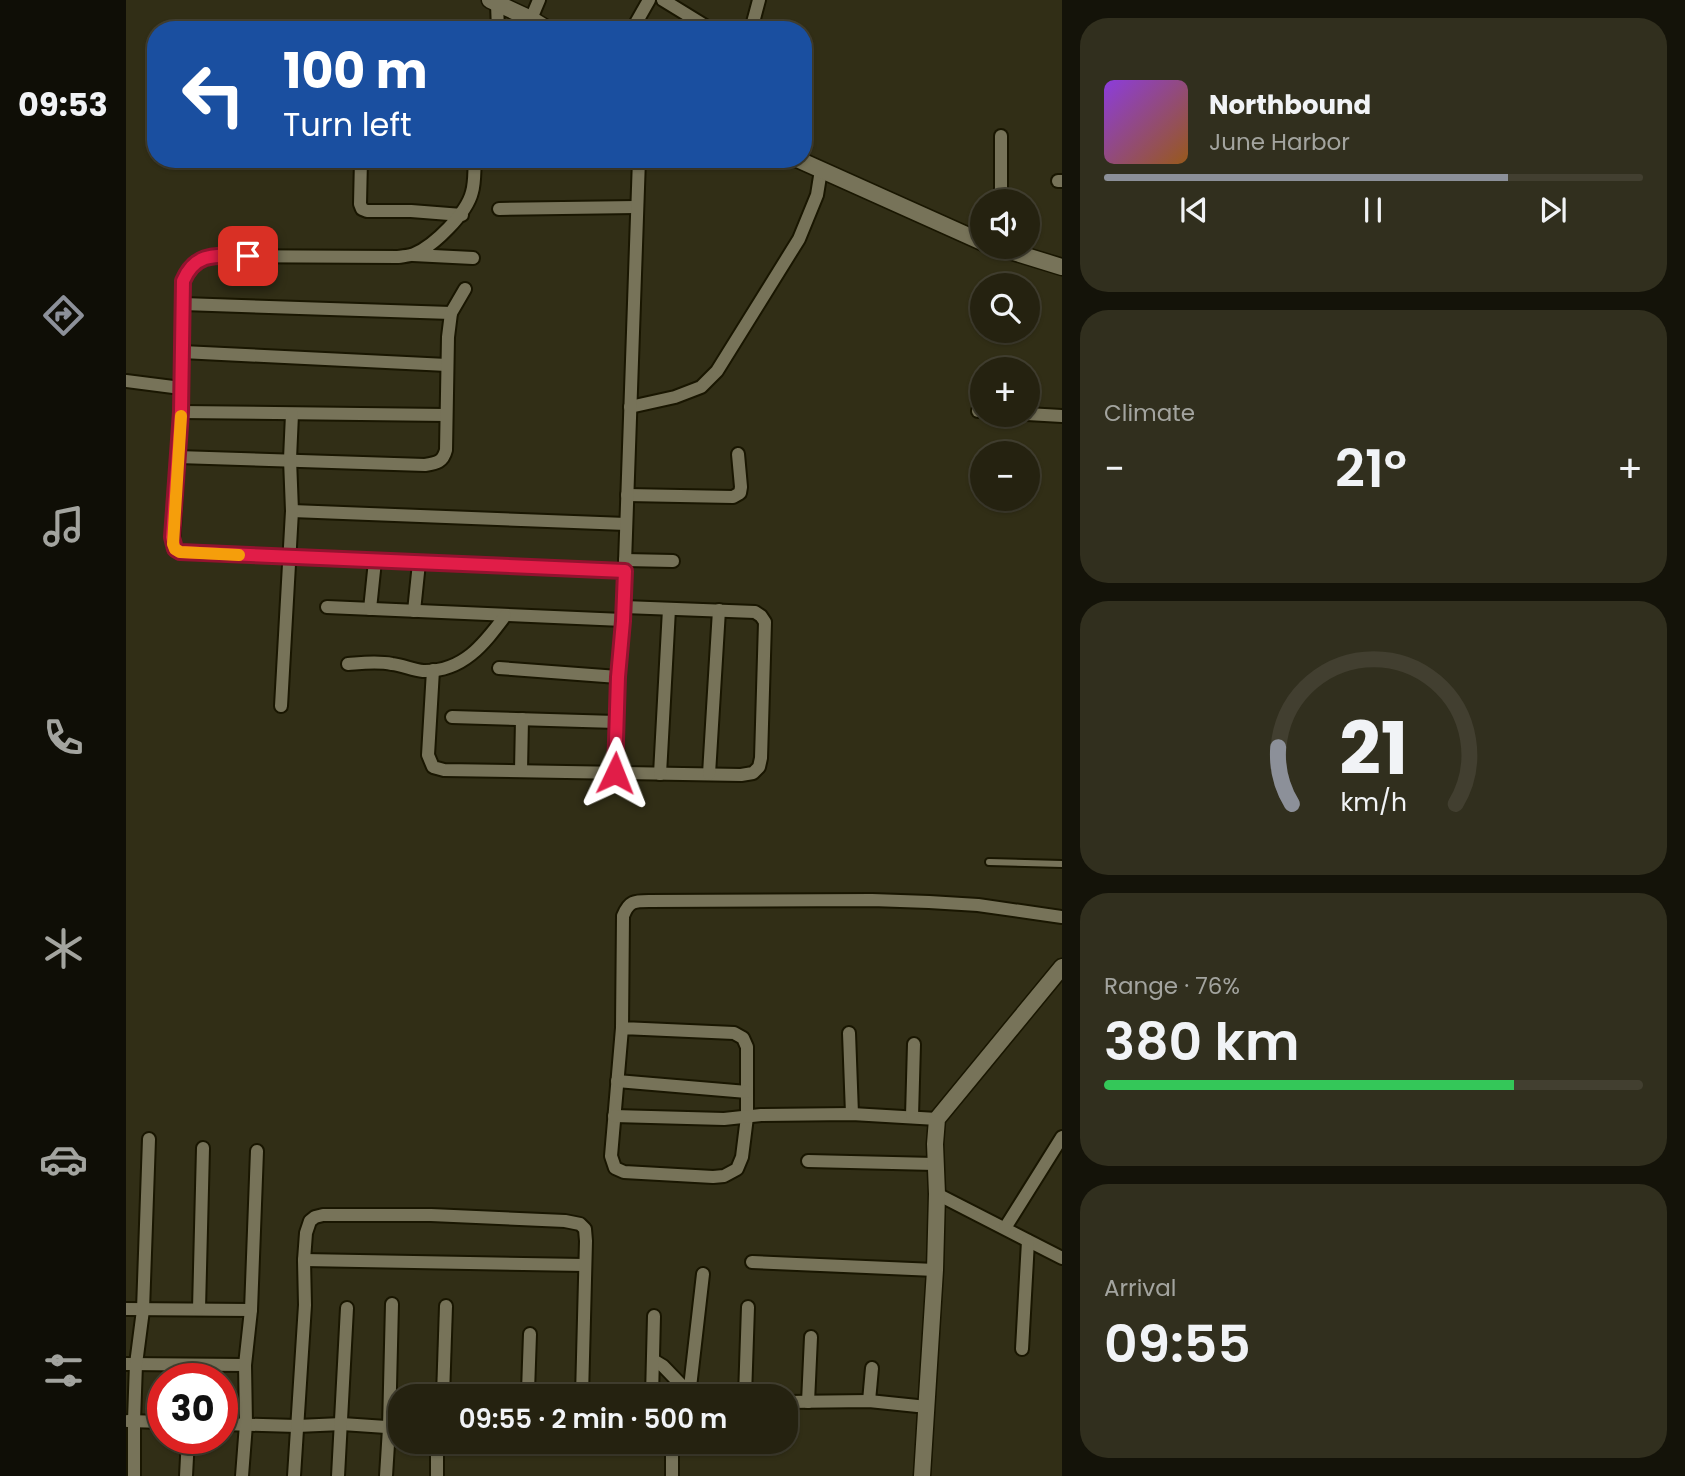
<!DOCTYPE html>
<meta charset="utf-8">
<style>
:root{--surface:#252210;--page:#312f1e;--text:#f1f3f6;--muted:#a3a49f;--line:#423f30;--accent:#8c9099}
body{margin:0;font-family:Poppins,sans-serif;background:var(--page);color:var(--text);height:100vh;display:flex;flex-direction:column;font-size:26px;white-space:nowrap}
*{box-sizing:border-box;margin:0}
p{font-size:23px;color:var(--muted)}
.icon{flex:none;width:38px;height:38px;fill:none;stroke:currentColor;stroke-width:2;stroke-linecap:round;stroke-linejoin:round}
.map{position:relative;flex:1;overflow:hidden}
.drawer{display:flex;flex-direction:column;gap:18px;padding:18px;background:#141309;width:623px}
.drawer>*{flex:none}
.hud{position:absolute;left:21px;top:21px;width:665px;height:147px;border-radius:28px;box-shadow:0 2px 5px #0004,0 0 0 2px var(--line);background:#1a4fa0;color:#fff;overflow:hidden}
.tools{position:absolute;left:844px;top:189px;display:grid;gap:14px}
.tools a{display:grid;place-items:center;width:70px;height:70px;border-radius:50%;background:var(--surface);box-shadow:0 2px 5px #0004,0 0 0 2px var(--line);font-size:35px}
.speed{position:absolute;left:21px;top:1363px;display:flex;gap:14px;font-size:35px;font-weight:700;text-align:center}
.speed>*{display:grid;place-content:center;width:91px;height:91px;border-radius:50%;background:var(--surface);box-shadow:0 2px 5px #0004,0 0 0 2px var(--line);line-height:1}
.speed .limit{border:10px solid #d22;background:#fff;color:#111}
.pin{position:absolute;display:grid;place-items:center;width:60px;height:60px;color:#fff;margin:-30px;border-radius:14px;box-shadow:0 4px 10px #0006}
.me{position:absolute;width:77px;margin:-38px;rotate:2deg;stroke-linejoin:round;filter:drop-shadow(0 0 5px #0008)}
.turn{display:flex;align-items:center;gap:24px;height:147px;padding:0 21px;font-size:32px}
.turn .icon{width:91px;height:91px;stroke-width:2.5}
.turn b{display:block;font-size:49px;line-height:60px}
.big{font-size:52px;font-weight:600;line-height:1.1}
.drawer .widget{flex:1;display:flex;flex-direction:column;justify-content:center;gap:10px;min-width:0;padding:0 24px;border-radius:28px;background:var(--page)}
.drawer .dial{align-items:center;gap:0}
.dial svg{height:182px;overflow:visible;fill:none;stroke:var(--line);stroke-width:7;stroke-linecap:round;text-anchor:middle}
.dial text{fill:var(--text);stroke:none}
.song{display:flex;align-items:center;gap:21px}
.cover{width:84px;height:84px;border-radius:10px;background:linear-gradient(135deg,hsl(270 70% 55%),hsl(30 70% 35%))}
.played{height:7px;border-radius:4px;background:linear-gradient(90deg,var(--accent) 75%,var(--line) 75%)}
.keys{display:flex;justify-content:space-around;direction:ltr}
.heat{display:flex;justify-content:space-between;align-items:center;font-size:38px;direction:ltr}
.charge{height:10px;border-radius:5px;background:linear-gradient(90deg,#34c759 76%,var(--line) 0)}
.trip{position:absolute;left:262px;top:1384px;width:410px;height:70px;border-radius:28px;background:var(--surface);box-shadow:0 2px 5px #0004,0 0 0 2px var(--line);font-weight:600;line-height:70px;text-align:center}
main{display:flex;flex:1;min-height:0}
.tabs{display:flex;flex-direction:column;width:126px;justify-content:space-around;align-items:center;background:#0f0e06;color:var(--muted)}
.tabs .icon{width:49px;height:49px}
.tabs .on{color:var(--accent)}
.tabs b{font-size:32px;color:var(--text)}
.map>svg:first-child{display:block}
</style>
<main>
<nav class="tabs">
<b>09:53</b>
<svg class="icon on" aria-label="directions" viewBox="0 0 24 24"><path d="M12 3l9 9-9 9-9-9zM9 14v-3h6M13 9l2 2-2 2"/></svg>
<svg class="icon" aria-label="music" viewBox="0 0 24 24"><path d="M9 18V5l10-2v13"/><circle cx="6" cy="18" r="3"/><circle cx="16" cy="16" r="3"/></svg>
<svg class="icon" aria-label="phone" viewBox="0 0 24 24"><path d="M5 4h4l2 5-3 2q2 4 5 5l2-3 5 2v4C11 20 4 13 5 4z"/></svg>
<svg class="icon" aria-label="climate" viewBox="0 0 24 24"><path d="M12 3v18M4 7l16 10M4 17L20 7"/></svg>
<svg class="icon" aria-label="car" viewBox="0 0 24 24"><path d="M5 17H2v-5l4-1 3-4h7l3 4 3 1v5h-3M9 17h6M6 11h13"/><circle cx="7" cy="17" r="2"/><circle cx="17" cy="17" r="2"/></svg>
<svg class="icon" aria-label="filters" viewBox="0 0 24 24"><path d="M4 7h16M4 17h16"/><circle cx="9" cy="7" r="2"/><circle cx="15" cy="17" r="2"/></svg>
</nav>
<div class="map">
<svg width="936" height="1476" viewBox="0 0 936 1476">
<rect width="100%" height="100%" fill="#312e16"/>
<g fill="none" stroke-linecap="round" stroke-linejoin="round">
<g stroke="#191601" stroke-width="10">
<path id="service" d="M863,862l73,2"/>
</g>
<g stroke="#191601" stroke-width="16">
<g id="minor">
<path d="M537,0l49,30"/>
<path d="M371,4l1,26"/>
<path d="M405,19l8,-19"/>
<path d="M506,30l17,-30"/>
<path d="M625,30l8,-30"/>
<path d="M875,136v65"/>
<path d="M235,159l-1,45 2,5 5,2h44l51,4"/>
<path d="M349,159c-1,11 0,23 -3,33 -5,21 -38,54 -58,62 -5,2 -11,2 -16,3l-176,-1c-22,2 -30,4 -39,25l-2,131 -8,132 2,5 5,3 445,19"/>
<path d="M932,181h4"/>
<path d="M373,209l137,-2"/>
<path d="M287,255l60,3"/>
<path d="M57,304l268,9"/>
<path d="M56,352l265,13"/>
<path d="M0,381l55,7"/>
<path d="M504,407l45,-10 26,-10 16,-16 82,-132 18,-44 4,-25"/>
<path d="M852,411h4"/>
<path d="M55,412l265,3"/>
<path d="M901,414l35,2"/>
<path d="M52,457l247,8c12,-2 18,-3 21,-15l2,-113 3,-24 14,-24"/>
<path d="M501,495l106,2 7,-4 1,-6 -3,-33"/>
<path d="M166,511l334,13"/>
<path d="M499,560l48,1"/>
<path d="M201,607l296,13"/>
<path d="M244,609l5,-48"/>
<path d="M288,611l5,-48"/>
<path d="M222,664c14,-1 29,-3 44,0 10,1 21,6 31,7 40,1 61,-27 82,-55"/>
<path d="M373,668l119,9"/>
<path d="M307,670l-5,85 5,12 11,3 297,5 12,-2 6,-6 2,-9 4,-136 -4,-6 -6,-4 -131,-5"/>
<path d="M155,706l11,-195 -2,-52 2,-45"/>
<path d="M326,717l164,5"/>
<path d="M395,771l1,-52"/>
<path d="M489,773l3,-96 5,-57 16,-461"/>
<path d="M534,774l9,-165"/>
<path d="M583,774l10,-164"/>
<path d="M496,1028l112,5 9,5 4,9v70l-5,40 -5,12 -13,7 -11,1 -89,-5 -9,-4 -4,-12 11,-128 1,-112c6,-15 11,-15 26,-15l223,-1 57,2 49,3 84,12"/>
<path d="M723,1033l3,81"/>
<path d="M491,1081l130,11"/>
<path d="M488,1116l110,3 37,-4 91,-1 85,5"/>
<path d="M786,1116l2,-72"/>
<path d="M682,1161l127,3"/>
<path d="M811,1194l125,64"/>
<path d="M879,1228l57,-91"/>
<path d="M178,1260l280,5"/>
<path d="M626,1262l183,8"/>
<path d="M0,1309l125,1"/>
<path d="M73,1309l4,-161"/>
<path d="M896,1349l6,-108"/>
<path d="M527,1360l10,6 27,28"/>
<path d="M0,1364l119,1"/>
<path d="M318,1391h84l71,5"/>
<path d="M402,1391l2,-57"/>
<path d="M317,1396l3,-90"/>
<path d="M526,1396l2,-80"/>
<path d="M563,1396l14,-122"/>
<path d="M619,1396l3,-89"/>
<path d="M743,1401l3,-33"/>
<path d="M660,1402l83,-1 58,6"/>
<path d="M682,1402l3,-65"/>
<path d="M2,1421l35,1"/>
<path d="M96,1424l75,2 45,-2 59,4"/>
<path d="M8,1476v-56l2,-56 7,-54 6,-171"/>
<path d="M60,1476l2,-38"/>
<path d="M116,1476l4,-52 -1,-59 6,-55 6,-159"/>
<path d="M168,1476l11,-171 -1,-45 2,-27 4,-12 5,-4 8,-2h108l134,6 15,3 5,5 1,12 -4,155"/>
<path d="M212,1476l9,-168"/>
<path d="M260,1476l3,-48 3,-124"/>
<path d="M311,1476v-34"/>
<path d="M546,1476v-34"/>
</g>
</g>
<g stroke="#191601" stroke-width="19">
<g id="tertiary">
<path d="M364,0l41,19 18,11"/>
<path d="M671,159l185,83"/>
<path d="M871,247l65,20"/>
<path d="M796,1476l13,-206 2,-76 -2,-50 2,-25 125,-152"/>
</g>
</g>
<use href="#service" stroke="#777359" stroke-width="6"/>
<use href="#minor" stroke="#777359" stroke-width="12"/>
<use href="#tertiary" stroke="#777359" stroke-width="16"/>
</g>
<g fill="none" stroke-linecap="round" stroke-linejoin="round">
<g stroke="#92132f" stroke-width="18">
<path id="route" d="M122,256c-29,0 -52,-6 -65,25l-2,131 -9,125 3,12 5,3 445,19 -2,50 -5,56 -3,96"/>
</g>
<use href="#route" stroke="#e11d48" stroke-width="12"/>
<path stroke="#f59e0b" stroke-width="12" d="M55,416l-8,128 2,5 5,3 59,3"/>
</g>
</svg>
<div class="tools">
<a><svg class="icon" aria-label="sound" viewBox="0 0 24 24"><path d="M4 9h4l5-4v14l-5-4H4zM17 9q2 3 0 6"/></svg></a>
<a><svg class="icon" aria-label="search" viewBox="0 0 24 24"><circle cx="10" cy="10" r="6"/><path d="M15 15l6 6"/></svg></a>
<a>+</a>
<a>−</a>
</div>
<div class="speed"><div class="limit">30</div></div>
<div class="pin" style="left:122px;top:256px;background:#d93025"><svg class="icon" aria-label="arrive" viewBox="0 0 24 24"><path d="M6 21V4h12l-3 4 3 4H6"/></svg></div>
<svg class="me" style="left:489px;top:773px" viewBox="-20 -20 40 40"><path d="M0-17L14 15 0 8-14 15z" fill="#e11d48" stroke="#fff" stroke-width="4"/></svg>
<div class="trip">09:55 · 2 min · 500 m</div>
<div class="hud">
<div class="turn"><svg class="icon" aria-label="left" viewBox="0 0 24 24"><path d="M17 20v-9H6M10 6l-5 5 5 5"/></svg><div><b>100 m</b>Turn left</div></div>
</div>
</div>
<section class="drawer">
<div class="widget">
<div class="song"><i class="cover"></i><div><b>Northbound</b><p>June Harbor</p></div></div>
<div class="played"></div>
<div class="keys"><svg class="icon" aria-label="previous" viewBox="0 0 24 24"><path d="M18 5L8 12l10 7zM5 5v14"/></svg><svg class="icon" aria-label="pause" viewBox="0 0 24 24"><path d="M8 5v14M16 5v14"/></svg><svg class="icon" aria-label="next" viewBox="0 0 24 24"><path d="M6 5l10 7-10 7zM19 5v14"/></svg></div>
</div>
<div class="widget"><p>Climate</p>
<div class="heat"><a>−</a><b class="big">21°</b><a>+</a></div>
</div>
<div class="widget dial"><svg viewBox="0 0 100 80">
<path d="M14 69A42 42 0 1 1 86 69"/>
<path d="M14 69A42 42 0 0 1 8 44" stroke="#8c9099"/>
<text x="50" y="56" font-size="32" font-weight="700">21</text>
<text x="50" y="72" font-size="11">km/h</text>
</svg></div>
<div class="widget"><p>Range · 76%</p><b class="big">380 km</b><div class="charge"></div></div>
<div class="widget"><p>Arrival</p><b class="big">09:55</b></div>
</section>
</main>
